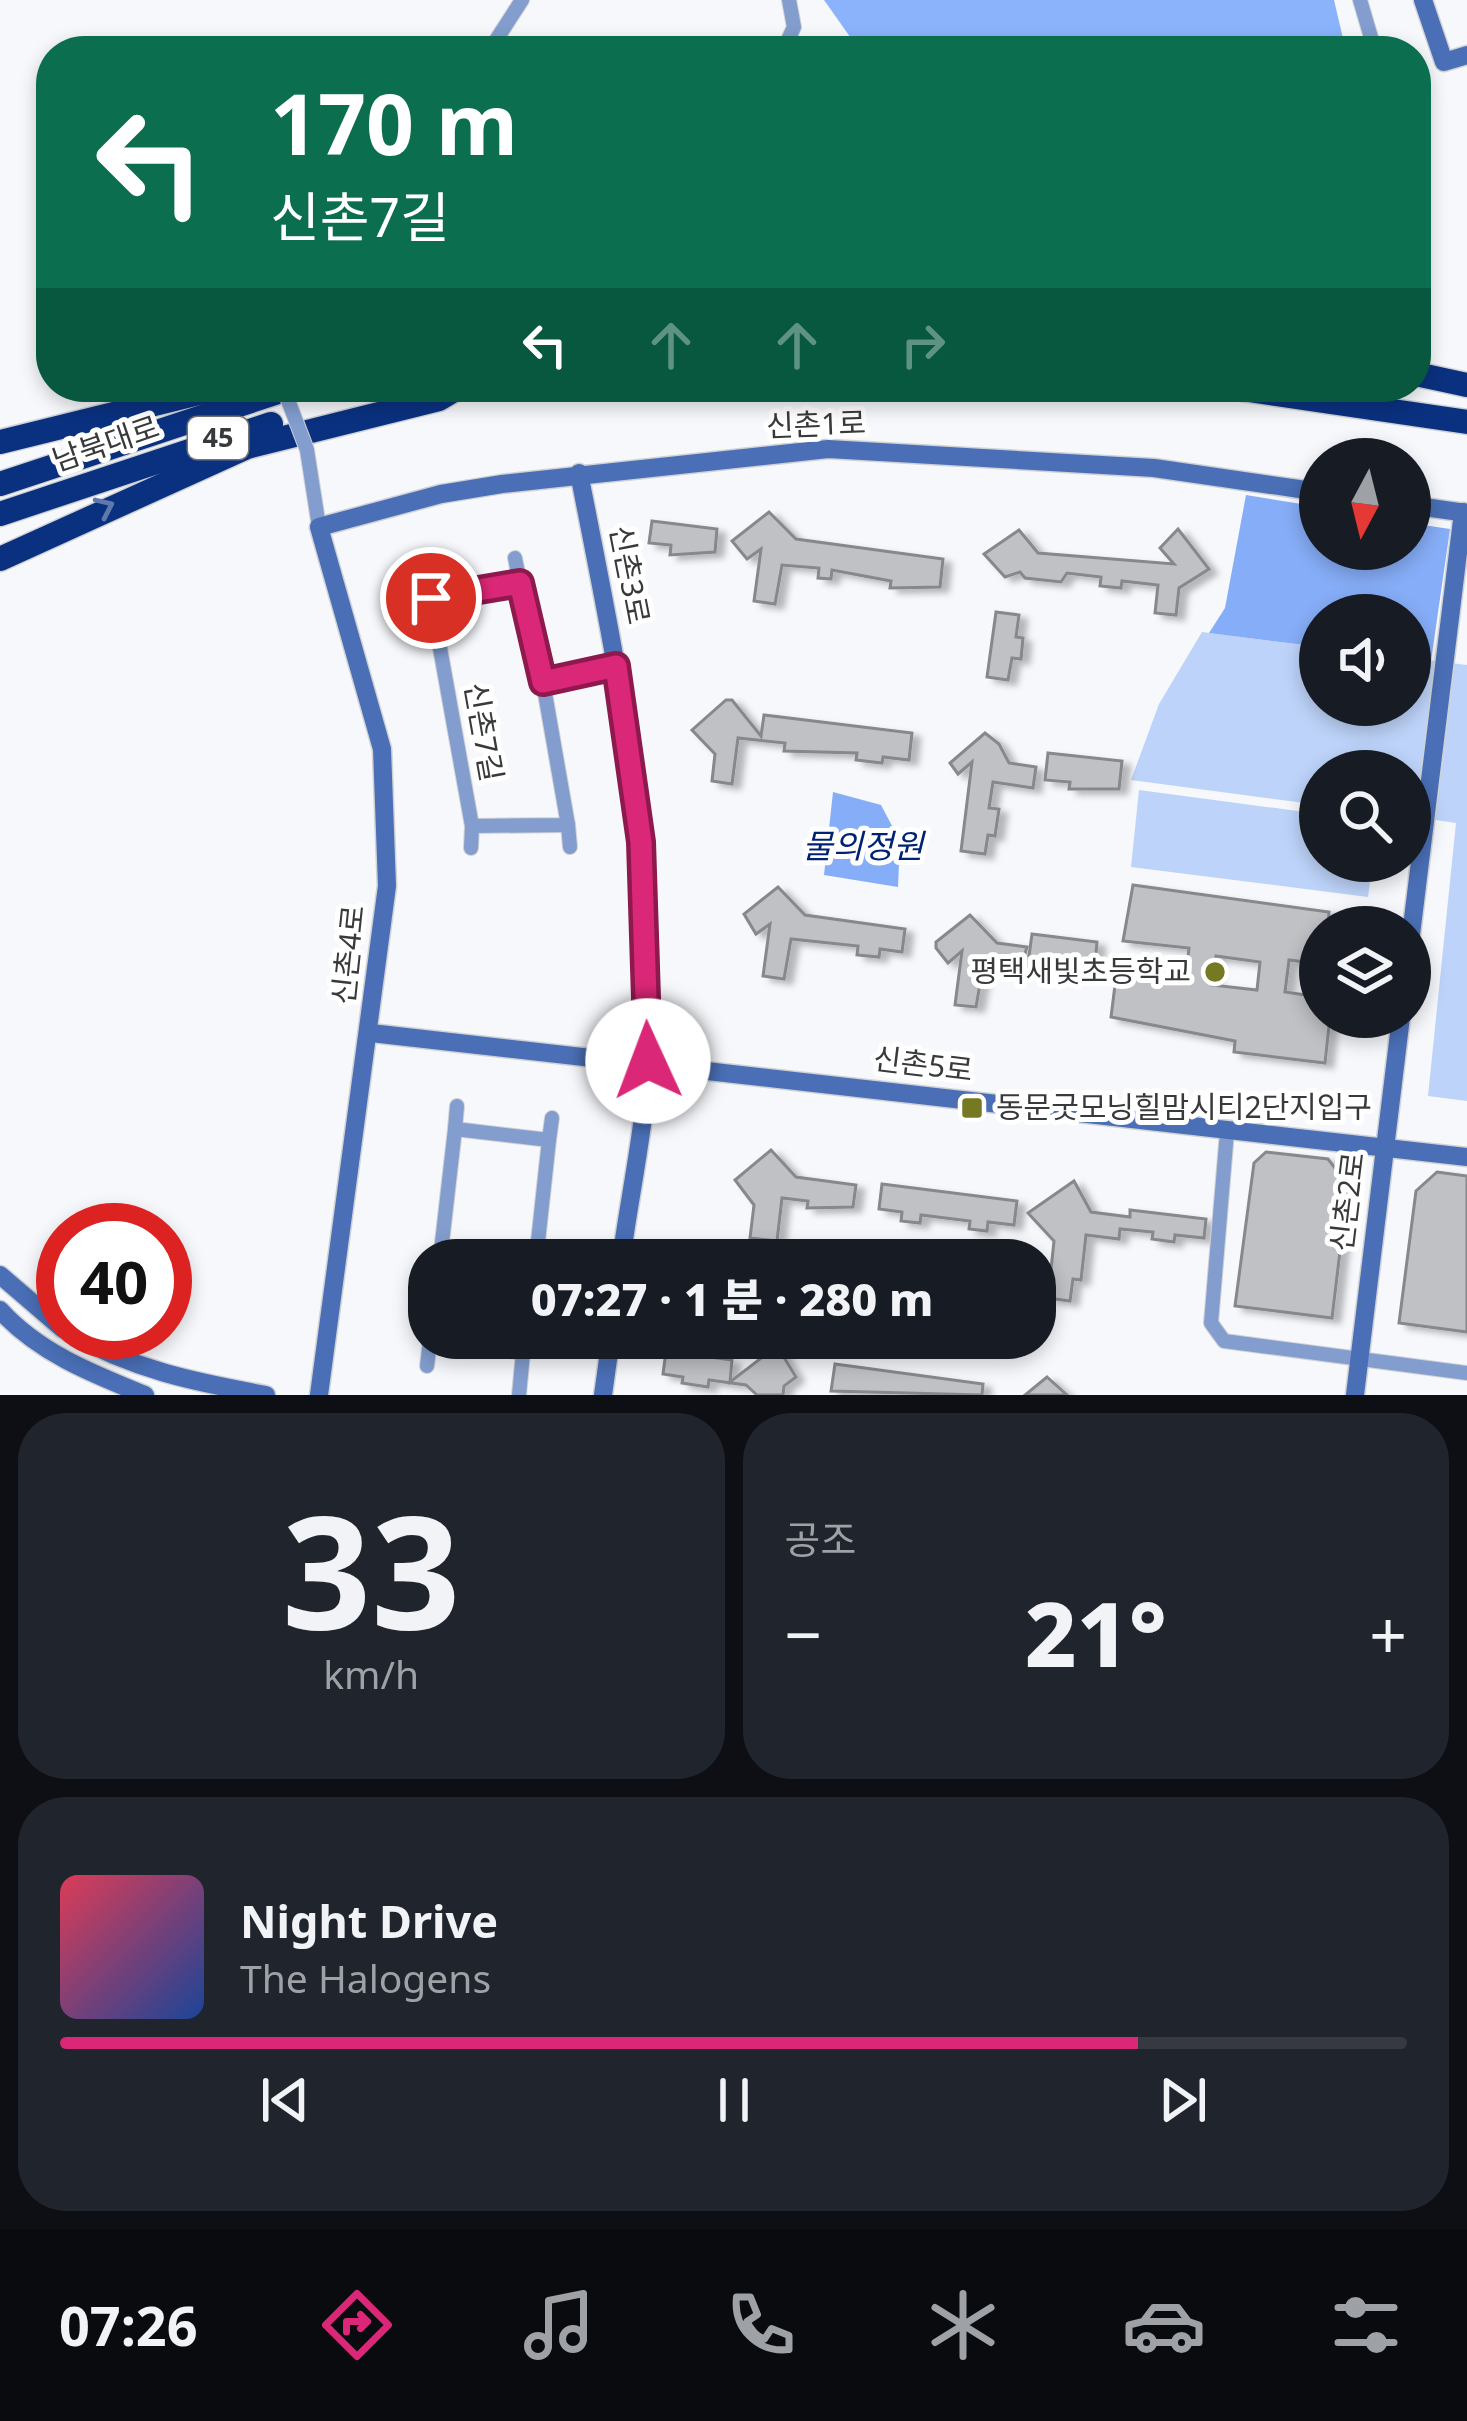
<!DOCTYPE html>
<html lang="ko">
<meta charset="utf-8">
<style>
:root{--surface:#171b24;--page:#20242c;--text:#f1f3f6;--muted:#9ea1a6;--line:#363941;--accent:#db2777}
body{margin:0;font-family:"Noto Sans","Noto Sans KR",sans-serif;background:var(--page);color:var(--text);height:100vh;display:flex;flex-direction:column;font-size:45px;white-space:nowrap}
*{box-sizing:border-box;margin:0}
p{font-size:39px;color:var(--muted)}
.icon{flex:none;width:66px;height:66px;fill:none;stroke:currentColor;stroke-width:2;stroke-linecap:round;stroke-linejoin:round}
.map{position:relative;height:1395px;overflow:hidden}
.sheet{display:flex;flex-direction:column;gap:18px;padding:18px;background:#0d0f14;flex:1}
.sheet>*{flex:none}
.banner{position:absolute;left:36px;top:36px;width:1395px;height:366px;border-radius:48px;box-shadow:0 6px 18px #0003;background:#0b6e4f;color:#fff;overflow:hidden}
.needle{width:78px;rotate:187deg}
.buttons{position:absolute;left:1299px;top:438px;display:grid;gap:24px}
.buttons a{display:grid;place-items:center;width:132px;height:132px;border-radius:50%;background:var(--surface);box-shadow:0 6px 18px #0003;font-size:60px}
.speed{position:absolute;left:36px;top:1203px;display:flex;gap:24px;font-size:60px;font-weight:700;text-align:center}
.speed>*{display:grid;place-content:center;width:156px;height:156px;border-radius:50%;background:var(--surface);box-shadow:0 6px 18px #0003;line-height:1}
.speed .limit{border:18px solid #d22;background:#fff;color:#111}
.pin{position:absolute;display:grid;place-items:center;width:102px;height:102px;color:#fff;margin:-51px;border:6px solid #fff;border-radius:50%;box-shadow:0 3px 12px #0007}
.me{position:absolute;width:132px;margin:-66px;rotate:358deg;stroke-linejoin:round;filter:drop-shadow(0 0 9px #0008)}
.turn{display:flex;align-items:center;gap:42px;height:252px;padding:0 36px;font-size:54px}
.turn .icon{width:156px;height:156px;stroke-width:2.5}
.turn b{display:block;font-size:84px;line-height:102px}
.lanes{display:flex;align-items:center;height:114px;padding:0 36px;background:#0003;justify-content:center;gap:60px;direction:ltr}
.lanes .off{opacity:.35}
.big{font-size:90px;font-weight:800;line-height:1.1}
.sheet .tile{flex:1;display:flex;flex-direction:column;justify-content:center;gap:18px;min-width:0;padding:0 42px;border-radius:48px;background:var(--page)}
.sheet .dial{align-items:center;gap:0}
.dial b{font-size:156px;line-height:1}
.song{display:flex;align-items:center;gap:36px}
.cover{width:144px;height:144px;border-radius:18px;background:linear-gradient(135deg,hsl(350 70% 55%),hsl(220 70% 35%))}
.played{height:12px;border-radius:6px;background:linear-gradient(90deg,var(--accent) 80%,var(--line) 80%)}
.keys{display:flex;justify-content:space-around;direction:ltr}
.heat{display:flex;justify-content:space-between;align-items:center;font-size:66px;direction:ltr}
.sheet .tiles{flex:1;display:grid;gap:18px;grid-template-columns:1fr 1fr}
.tile:last-child{grid-column:span 2}
.trip{position:absolute;left:408px;top:1239px;width:648px;height:120px;border-radius:48px;background:var(--surface);box-shadow:0 6px 18px #0003;font-weight:800;line-height:120px;text-align:center}
.dock{display:flex;height:192px;justify-content:space-around;align-items:center;background:#090b0e;color:var(--muted)}
.dock .icon{width:84px;height:84px}
.dock .selected{color:var(--accent)}
.dock b{font-size:54px;color:var(--text)}
.map>svg:first-child{display:block}
</style>
<div class="map">
<svg width="1467" height="1395" viewBox="0 0 1467 1395">
<defs>
<filter id="shadow"><feDropShadow dx="8" dy="4.5" stdDeviation="3" flood-color="#0004"/></filter>
</defs>
<rect width="100%" height="100%" fill="#f6f8fc"/>
<g fill="#bdd3f9">
<path d="M1202,632l118,15v58h90v-47l57,7v436l-39,-5 28,-273 -46,-7v-45h-90v34l-189,-25 28,-76z"/>
<path d="M1139,790l181,24v47h53l-5,36 -237,-30z"/>
</g>
<path fill="#8bb3fc" d="M824,0h510l12,51h-486z"/>
<g fill="#86adf7">
<path d="M1246,495l74,12v42h90v-26l40,6 -19,132 -21,-2v-44h-90v32l-111,-14 16,-25z"/>
<path d="M833,792l48,13 19,36 -2,46 -74,-12z"/>
</g>
<g fill="#bfc1c5" stroke="#86888c" stroke-width="3" fill-rule="evenodd" filter="url(#shadow)">
<path d="M769,512l27,27 147,20 -3,28 -50,1 1,-7 -59,-11 -1,9 -13,-1 1,-10 -37,-3 -7,39 -21,-3 7,-52 -14,10 -15,-18z"/>
<path d="M652,521l65,8 -2,23 -45,3 1,-10 -22,-2z"/>
<path d="M1178,529l31,40 -30,19 -3,27 -21,-2 3,-28 -36,-4 -1,7 -21,-2 1,-9 -34,-4 -6,9 -36,-4 -5,-6 -15,5 -21,-23 35,-24 19,23 136,11 -14,-16z"/>
<path d="M996,612l23,3 -3,22 7,1 -2,21 -9,-1 -4,22 -21,-3z"/>
<path d="M726,700h6l29,36 3,-21 148,18 -3,27 -26,-3 -1,6 -26,-3 1,-7 -73,-2 1,-8 -47,-5 -6,46 -20,-3 3,-27 -23,-24z"/>
<path d="M985,733l14,11 10,19 27,4 -3,21 -40,-6 -4,26 10,1 -4,27 -7,-1 -3,19 -24,-3 11,-89 -14,12 -8,-11z"/>
<path d="M1048,753l74,8 -3,28h-50l1,-7 -25,-2z"/>
<path d="M1133,885l196,27 -1,15h-8v37l-31,-4 -4,32 35,5v20h10l-5,46 -91,-11 1,-11 -124,-24 6,-48 68,13 4,-34 -66,-7zM1216,956l44,6 -3,28 -45,-5z"/>
<path d="M778,887l27,28 100,14 -3,23 -22,-3 -1,8 -22,-2 1,-9 -67,-7 -7,40 -21,-3 7,-52 -14,10 -12,-20z"/>
<path d="M970,915l27,28 30,4 -8,26 -36,-6 -7,40 -21,-2 7,-54 -14,12 -12,-15v-6z"/>
<path d="M1032,934l65,8 -2,22 -45,3 1,-8 -22,-3z"/>
<path d="M771,1150l25,27 60,8 -3,22 -46,1 1,-7 -26,-3 -5,43 -27,-3 4,-33 -19,-25z"/>
<path d="M1266,1152l62,7 20,26 -16,133 -97,-12 19,-143z"/>
<path d="M1437,1172l30,4v156l-68,-9 17,-132z"/>
<path d="M1074,1181l17,31 39,5v-7l76,9 -2,19 -29,-3 -1,7 -22,-3 1,-7 -33,-3 -1,10 -33,-4 -5,45 -8,-1 -3,22 -22,-3 6,-57 -26,-28z"/>
<path d="M882,1184l135,17 -3,24 -26,-3 -1,9 -18,-2 1,-8 -49,-6 -1,8 -19,-2 1,-9 -23,-3z"/>
<path d="M777,1346l19,31 -12,9 -1,9h-26l-11,-10 -37,-5 -1,7 -26,-4 1,-6 -20,-3 3,-23 66,9 -2,22z"/>
<path d="M835,1364l148,20 -1,11 -151,-4z"/>
<path d="M1047,1377l20,18h-42z"/>
</g>
<g fill="none" stroke-linecap="round" stroke-linejoin="round">
<g stroke="#d0d2d5" stroke-width="16">
<g id="street">
<path d="M1360,0l15,51"/>
<path d="M489,51l33,-51"/>
<path d="M783,51l11,-24 -5,-27"/>
<path d="M307,450l12,77"/>
<path d="M515,558l5,25"/>
<path d="M426,580l5,18"/>
<path d="M543,682l-23,-99 -89,15 41,228 96,-1 -25,-143 73,-16"/>
<path d="M568,825l2,22"/>
<path d="M471,848l1,-22"/>
<path d="M455,1129l2,-23"/>
<path d="M1227,1132l-16,191 13,18 243,32"/>
<path d="M549,1140l3,-22"/>
<path d="M538,1249l83,9"/>
<path d="M440,1260l15,-131 94,11 -13,120"/>
<path d="M430,1338l93,15 2,-15"/>
<path d="M427,1366l3,-25"/>
<path d="M519,1395l4,-42"/>
</g>
</g>
<g stroke="#d0d2d5" stroke-width="21">
<g id="secondary">
<path d="M1423,0l21,62 23,-7"/>
<path d="M579,473c38,194 80,390 69,588 -3,66 -18,133 -27,199"/>
<path d="M1410,505l57,8"/>
<path d="M1410,943l53,-431"/>
<path d="M371,1033l1096,124"/>
<path d="M0,1275l63,54"/>
<path d="M0,1310c39,43 93,64 145,85"/>
<path d="M68,1332c63,37 126,50 198,63"/>
<path d="M319,1395l68,-509 -5,-137 -63,-222 122,-33 61,-10 326,-35 326,19 166,24"/>
<path d="M603,1395l8,-57"/>
<path d="M1355,1395l46,-378"/>
</g>
</g>
<g stroke="#d0d2d5" stroke-width="27">
<g id="highway">
<path d="M1416,374l51,11"/>
<path d="M1228,387l239,35"/>
<path d="M0,442l223,-55"/>
<path d="M0,484l293,-97"/>
<path d="M0,514l271,-90"/>
<path d="M0,559l247,-112 192,-48 20,-12"/>
</g>
</g>
<use href="#street" stroke="#829dce" stroke-width="14"/>
<use href="#secondary" stroke="#4a6fb6" stroke-width="18"/>
<use href="#highway" stroke="#0a3180" stroke-width="24"/>
<g stroke="#d0d2d5" stroke-width="16" stroke-linecap="butt">
<path id="street-bridge" d="M283,387l24,63"/>
</g>
<use href="#street-bridge" stroke="#829dce" stroke-width="14"/>
</g>
<defs><path id="oneway-chevron" d="M-2-3.5L2.5 0L-2 3.5" fill="none" stroke-width="1.6" stroke-linecap="round" stroke-linejoin="round" transform="scale(3)"/></defs>
<use stroke="#6079ac" href="#oneway-chevron" transform="translate(105 507) rotate(-25)"/>
<g fill="none" stroke-linecap="round" stroke-linejoin="round">
<g stroke="#8e194d" stroke-width="30">
<path id="route" d="M431,598l89,-15 23,99 73,-16 25,176 7,219"/>
</g>
<use href="#route" stroke="#db2777" stroke-width="21"/>
</g>
<g fill="#747922" stroke="#fff" stroke-width="4.5">
<circle cx="1215" cy="972" r="12"/>
<rect x="960" y="1096" width="24" height="24" rx="6"/>
</g>
<g text-anchor="middle" stroke-width="10" stroke-linejoin="round" paint-order="stroke">
<rect fill="#fff" stroke="#747475" stroke-width="3" x="188" y="417" width="60" height="42" rx="9"/>
<g font-size="27" font-weight="bold" fill="#38393a">
<text x="218" y="447">45</text>
</g>
<g font-size="30" fill="#38393a" stroke="#fff">
<text transform="translate(816 425) rotate(-2)" y="10">신촌1로</text>
<text transform="translate(106 444) rotate(-19)" y="10">남북대로</text>
<text transform="translate(629 575) rotate(79)" y="10">신촌3로</text>
<text transform="translate(483 732) rotate(80)" y="10">신촌7길</text>
<text transform="translate(349 955) rotate(-84)" y="10">신촌4로</text>
<text transform="translate(923 1065) rotate(7)" y="10">신촌5로</text>
<text transform="translate(1348 1202) rotate(-83)" y="10">신촌2로</text>
</g>
<g font-size="30" fill="#38393a" stroke="#fff" text-anchor="end">
<text x="1191" y="982">평택새빛초등학교</text>
<text x="996" y="1118" text-anchor="start">동문굿모닝힐맘시티2단지입구</text>
</g>
<g font-size="33" font-style="italic" fill="#002274" stroke="#fff">
<text x="863" y="858">물의정원</text>
</g>
</g>
</svg>
<div class="buttons">
<a><svg class="needle" viewBox="-14 -14 28 28"><path d="M0-13l5 13h-10z" fill="#e53935"/><path d="M0 13l5-13h-10z" fill="#9ea1a6"/></svg></a>
<a><svg class="icon" aria-label="sound" viewBox="0 0 24 24"><path d="M4 9h4l5-4v14l-5-4H4zM17 9q2 3 0 6"/></svg></a>
<a><svg class="icon" aria-label="search" viewBox="0 0 24 24"><circle cx="10" cy="10" r="6"/><path d="M15 15l6 6"/></svg></a>
<a><svg class="icon" aria-label="layers" viewBox="0 0 24 24"><path d="M12 4l9 5-9 5-9-5zM3 14l9 5 9-5"/></svg></a>
</div>
<div class="speed"><div class="limit">40</div></div>
<div class="pin" style="left:431px;top:598px;background:#d93025"><svg class="icon" aria-label="arrive" viewBox="0 0 24 24"><path d="M6 21V4h12l-3 4 3 4H6"/></svg></div>
<svg class="me" style="left:648px;top:1061px" viewBox="-20 -20 40 40"><circle r="19" fill="#fff"/><path d="M0-13L10 11 0 6-10 11z" fill="#db2777"/></svg>
<div class="trip">07:27 · 1 분 · 280 m</div>
<div class="banner">
<div class="turn"><svg class="icon" aria-label="left" viewBox="0 0 24 24"><path d="M17 20v-9H6M10 6l-5 5 5 5"/></svg><div><b>170 m</b>신촌7길</div></div>
<div class="lanes"><svg class="icon" aria-label="left" viewBox="0 0 24 24"><path d="M17 20v-9H6M10 6l-5 5 5 5"/></svg><svg class="icon off" aria-label="ahead" viewBox="0 0 24 24"><path d="M12 20V5M6 11l6-6 6 6"/></svg><svg class="icon off" aria-label="ahead" viewBox="0 0 24 24"><path d="M12 20V5M6 11l6-6 6 6"/></svg><svg class="icon off" aria-label="right" viewBox="0 0 24 24"><path d="M7 20v-9h11M14 6l5 5-5 5"/></svg></div>
</div>
</div>
<section class="sheet">
<div class="tiles">
<div class="tile dial"><b>33</b><p>km/h</p></div>
<div class="tile"><p>공조</p>
<div class="heat"><a>−</a><b class="big">21°</b><a>+</a></div>
</div>
<div class="tile">
<div class="song"><i class="cover"></i><div><b>Night Drive</b><p>The Halogens</p></div></div>
<div class="played"></div>
<div class="keys"><svg class="icon" aria-label="previous" viewBox="0 0 24 24"><path d="M18 5L8 12l10 7zM5 5v14"/></svg><svg class="icon" aria-label="pause" viewBox="0 0 24 24"><path d="M8 5v14M16 5v14"/></svg><svg class="icon" aria-label="next" viewBox="0 0 24 24"><path d="M6 5l10 7-10 7zM19 5v14"/></svg></div>
</div>
</div>
</section>
<nav class="dock">
<b>07:26</b>
<svg class="icon selected" aria-label="directions" viewBox="0 0 24 24"><path d="M12 3l9 9-9 9-9-9zM9 14v-3h6M13 9l2 2-2 2"/></svg>
<svg class="icon" aria-label="music" viewBox="0 0 24 24"><path d="M9 18V5l10-2v13"/><circle cx="6" cy="18" r="3"/><circle cx="16" cy="16" r="3"/></svg>
<svg class="icon" aria-label="phone" viewBox="0 0 24 24"><path d="M5 4h4l2 5-3 2q2 4 5 5l2-3 5 2v4C11 20 4 13 5 4z"/></svg>
<svg class="icon" aria-label="climate" viewBox="0 0 24 24"><path d="M12 3v18M4 7l16 10M4 17L20 7"/></svg>
<svg class="icon" aria-label="car" viewBox="0 0 24 24"><path d="M5 17H2v-5l4-1 3-4h7l3 4 3 1v5h-3M9 17h6M6 11h13"/><circle cx="7" cy="17" r="2"/><circle cx="17" cy="17" r="2"/></svg>
<svg class="icon" aria-label="filters" viewBox="0 0 24 24"><path d="M4 7h16M4 17h16"/><circle cx="9" cy="7" r="2"/><circle cx="15" cy="17" r="2"/></svg>
</nav>
